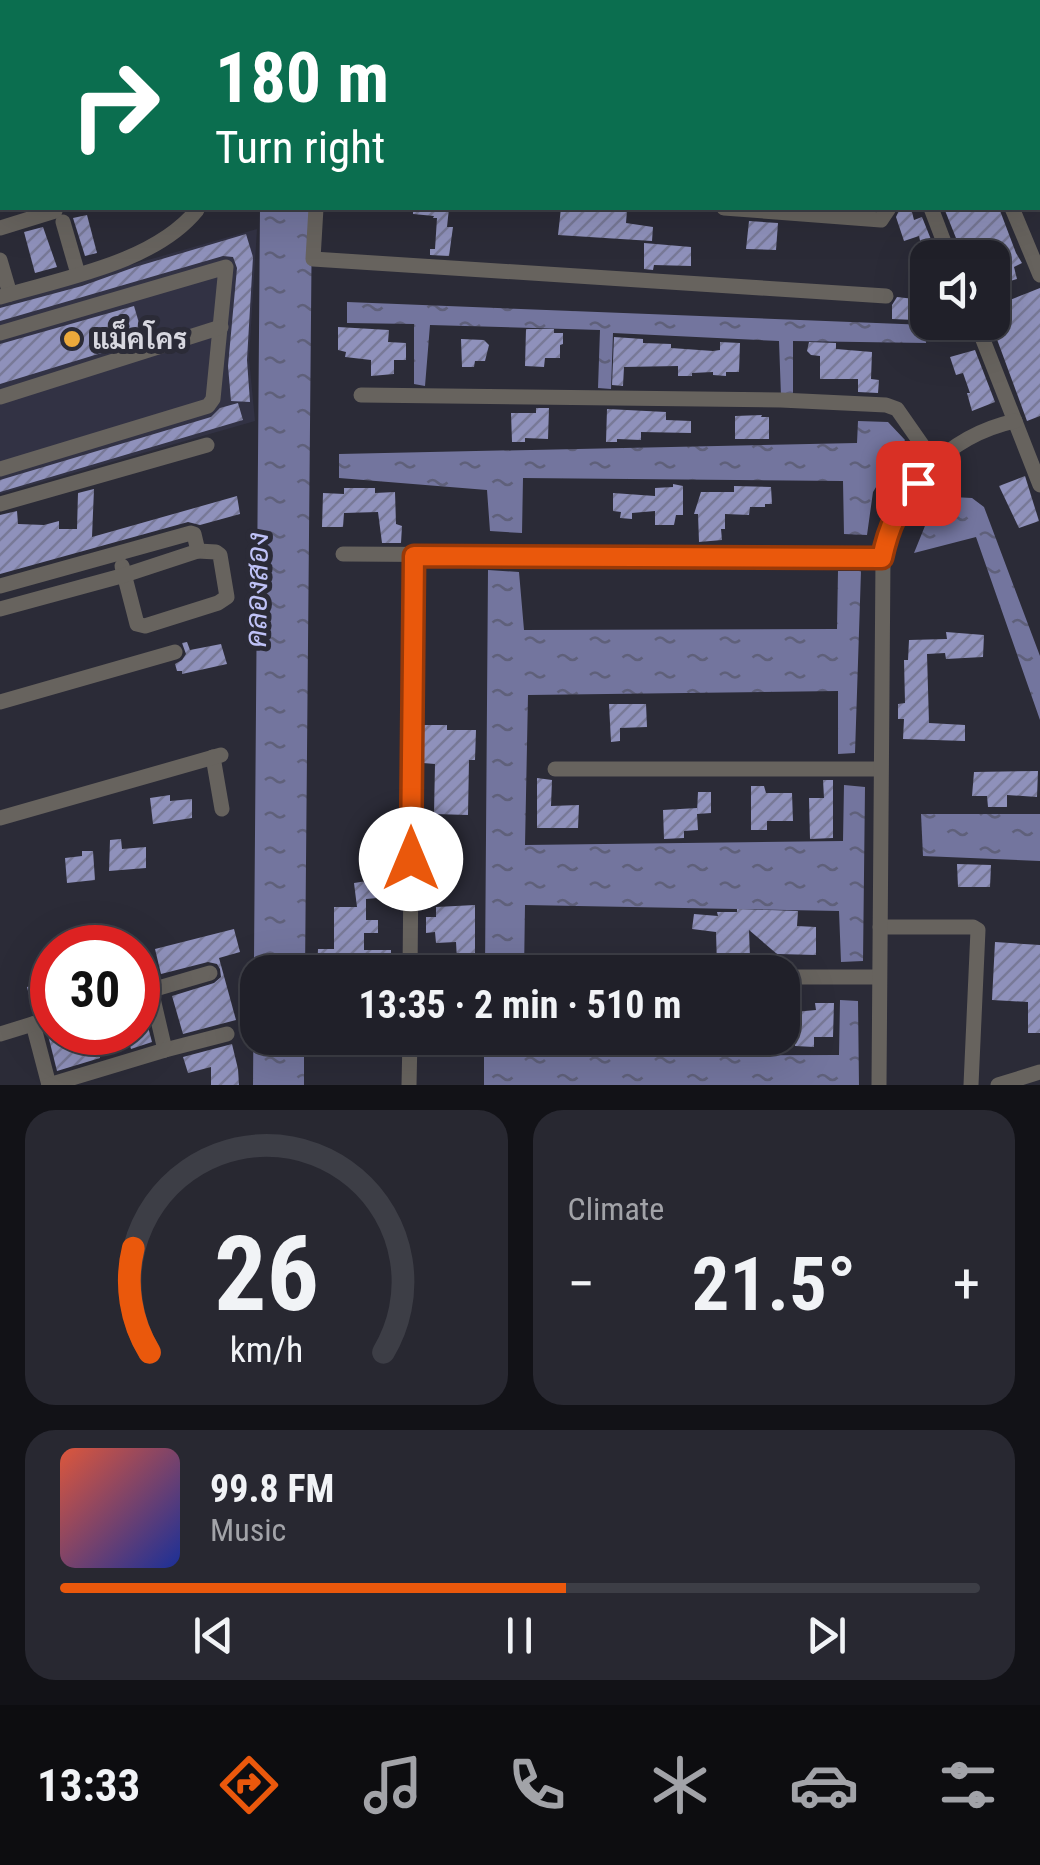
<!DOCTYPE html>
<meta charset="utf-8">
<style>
:root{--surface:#202029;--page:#282831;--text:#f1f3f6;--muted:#a2a3a8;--line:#3d3e46;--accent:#ea580c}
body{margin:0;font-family:"Roboto Condensed",Sarabun,sans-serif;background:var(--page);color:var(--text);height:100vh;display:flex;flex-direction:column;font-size:38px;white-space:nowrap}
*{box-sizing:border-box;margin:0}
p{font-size:32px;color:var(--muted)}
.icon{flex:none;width:55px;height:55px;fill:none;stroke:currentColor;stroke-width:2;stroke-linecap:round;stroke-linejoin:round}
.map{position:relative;height:1085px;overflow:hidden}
.panel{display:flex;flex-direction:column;gap:25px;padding:25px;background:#121217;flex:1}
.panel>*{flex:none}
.hud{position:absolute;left:0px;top:0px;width:1040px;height:210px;box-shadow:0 10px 40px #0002,0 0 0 2px var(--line);background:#0b6e4f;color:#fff;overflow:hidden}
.controls{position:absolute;left:910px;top:240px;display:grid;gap:20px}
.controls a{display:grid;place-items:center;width:100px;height:100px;border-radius:20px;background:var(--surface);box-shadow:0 10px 40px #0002,0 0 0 2px var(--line);font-size:50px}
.speed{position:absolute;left:30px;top:925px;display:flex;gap:20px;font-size:50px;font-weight:700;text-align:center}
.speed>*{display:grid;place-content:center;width:130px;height:130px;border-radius:50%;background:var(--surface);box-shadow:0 10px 40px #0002,0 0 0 2px var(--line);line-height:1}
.speed .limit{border:15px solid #d22;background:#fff;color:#111}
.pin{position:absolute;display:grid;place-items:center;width:85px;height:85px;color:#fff;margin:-42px;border-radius:20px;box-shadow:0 5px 15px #0006}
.me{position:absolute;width:110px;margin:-55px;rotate:0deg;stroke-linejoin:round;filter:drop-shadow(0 0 8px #0008)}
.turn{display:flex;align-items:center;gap:35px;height:210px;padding:0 50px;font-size:45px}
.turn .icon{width:130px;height:130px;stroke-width:2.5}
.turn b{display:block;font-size:70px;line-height:85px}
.big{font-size:75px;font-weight:700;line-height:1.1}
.panel .widget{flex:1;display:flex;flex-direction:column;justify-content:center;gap:15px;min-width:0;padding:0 35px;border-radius:30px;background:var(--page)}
.panel .dial{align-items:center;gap:0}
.dial svg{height:260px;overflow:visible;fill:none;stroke:var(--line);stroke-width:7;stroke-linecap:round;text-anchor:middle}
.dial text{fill:var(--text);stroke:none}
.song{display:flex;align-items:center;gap:30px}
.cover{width:120px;height:120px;border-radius:15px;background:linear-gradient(135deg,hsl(10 70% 55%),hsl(230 70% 35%))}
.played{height:10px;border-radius:5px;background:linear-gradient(90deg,var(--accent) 55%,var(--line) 55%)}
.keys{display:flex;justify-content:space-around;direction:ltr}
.heat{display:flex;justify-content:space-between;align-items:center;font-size:55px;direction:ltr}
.panel .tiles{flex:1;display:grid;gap:25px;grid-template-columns:1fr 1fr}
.widget:last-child{grid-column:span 2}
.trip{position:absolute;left:240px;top:955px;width:560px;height:100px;border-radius:30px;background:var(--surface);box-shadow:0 10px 40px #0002,0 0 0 2px var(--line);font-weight:700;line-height:100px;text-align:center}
.tab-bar{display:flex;height:160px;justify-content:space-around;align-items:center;background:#0d0d10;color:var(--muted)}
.tab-bar .icon{width:70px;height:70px}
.tab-bar .on{color:var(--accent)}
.tab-bar b{font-size:45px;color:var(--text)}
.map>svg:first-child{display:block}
</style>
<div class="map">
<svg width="1040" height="1085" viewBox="0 0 1040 1085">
<defs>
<pattern id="water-ripples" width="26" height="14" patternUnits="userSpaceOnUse" patternTransform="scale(2.5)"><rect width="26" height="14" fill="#73759e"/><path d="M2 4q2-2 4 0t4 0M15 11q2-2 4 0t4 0" fill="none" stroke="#5f607a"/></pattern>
<pattern id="building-hatch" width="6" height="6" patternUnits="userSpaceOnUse" patternTransform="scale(2.5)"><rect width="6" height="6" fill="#8f91bb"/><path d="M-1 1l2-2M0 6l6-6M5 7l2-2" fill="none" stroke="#787997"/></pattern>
</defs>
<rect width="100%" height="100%" fill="#2b2b37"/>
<path fill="#323244" d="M257,229l-8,129 6,63 -255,73v-192z"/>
<g fill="url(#water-ripples)">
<path d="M260,208h52l-7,764h-47v66h46v47h-51z"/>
<path d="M347,302l580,23 -1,18 -133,-2v56l-12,-1 -2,-55 -166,-8 -2,56 -13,-1 2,-58 -170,-5 -5,61 -11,-2v-60l-67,-1z"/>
<path d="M858,421l30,1 17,18 -32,52 -6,43 -23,-1 -1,-53 -320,-3 -1,55 -32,-2 -3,-41 -148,-12v-24l518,-11z"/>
<path d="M952,497l20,1 12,9 56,149v64l-64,-183 -62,16 15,-37z"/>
<path d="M488,570l31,2 5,58 313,-1 1,-58h23l-6,182 -17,1v-63l-310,4 -3,150 318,-4 1,-56 21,2 -2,174 -22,1 -2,-51 -314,-6 -1,67h-39z"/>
<path d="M921,814h119v47l-117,-5z"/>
<path d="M840,1000l18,1 1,84h-375v-47h40l1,18 314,-1z"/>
</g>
<g fill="url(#building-hatch)">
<path d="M413,208h36l-2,19h6l-4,29 -19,-1v-6h5l2,-31h-4l1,-2 -21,-2z"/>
<path d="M561,208h53l-1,2h14l-1,13 27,4 -1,14 -94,-6z"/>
<path d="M900,208h11l3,12 8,-3 16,40 -14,1 -5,-22 -15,5 -8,-24z"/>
<path d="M944,208h55l17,45 6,10 -8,4 3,12 -17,5 5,18 35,-14v128l-13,5 -36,-98 1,-65h-28z"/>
<path d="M87,215l10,38 -12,3 -12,-38z"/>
<path d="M749,221l29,2 -2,27 -30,-1z"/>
<path d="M43,227l14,40 -22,6 -11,-41z"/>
<path d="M246,234l7,23 -6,103 3,42 -19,-1 -3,-35 9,-98 -4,-11 -10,-1 -223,65v-13l82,-22 53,-19z"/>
<path d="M644,243l47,4v19l-37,-1 -1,5 -9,-1z"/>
<path d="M928,278v40l-12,-1 -1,3 -23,-1v-14l5,-8 26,3 -6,-19z"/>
<path d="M134,306l10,34 -144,44v-40z"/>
<path d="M338,327l51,3 -1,12 18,1v17h-12v14l-23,2v-16l-26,-3 1,-5 -8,-2z"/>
<path d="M526,329h28v4h9v11l-3,1v13h-15l-1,9 -19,-1z"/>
<path d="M614,337l29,2v4l28,1v4l42,3 7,-1v-8l20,1 -1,29h-13v4l-13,-1v-3l-21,1v3h-14v-10l-54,1 -1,19 -11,-1z"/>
<path d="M461,339l23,1 5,5 -4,16h-10l-1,6h-12z"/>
<path d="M809,342l27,1v6l36,3 -1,27 8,1 -1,13 -20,-1v-13h-38v-23l-9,-1 -4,-4z"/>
<path d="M975,350l20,52 -23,9 -5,-18h3l-7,-20 -7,2 -6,-18z"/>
<path d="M238,403l5,17 -243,72v-12l211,-63 9,-9z"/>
<path d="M536,408h13l-1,31 -23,-1v4h-13l-1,-29h25z"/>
<path d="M607,409l59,3v8l25,1v12l-50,-1v8l-24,-1v3h-11z"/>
<path d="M762,415l-1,2h8v22h-34v-23z"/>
<path d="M1025,476l14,45 -20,7 -20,-42z"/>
<path d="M673,484l10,2v29h-7l-2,10h-19v-14l-23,2v6l-12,-1 1,-6 -8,-1v-18l42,3v-8l18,-1z"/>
<path d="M734,486l37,1 1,17h-7v3h-15l-1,8 -24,-1v15h-4l1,11 -23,2 -1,-28h-4l7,-22h33z"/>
<path d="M344,488h31v5l20,-1 1,32 6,2 -1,17h-19l-4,-31 -34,1 -1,14h-21l1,-34 21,1z"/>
<path d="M94,489l-2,48 145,-41 3,18 -40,11 -12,-3 -188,52v-59l17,-4 1,13 26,1 15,-4v8h18l1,-36z"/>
<path d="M946,632l38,3 -1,22 -37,2 -1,-6 -18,1 2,69 36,2v16l-62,-2 1,-20h-6v-15l7,-1 -1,-43h4l1,-20 38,-1z"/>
<path d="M187,642l3,8 31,-6 6,20 -45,10v-3h-5l-2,-7 7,-4 4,-6 -4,-11z"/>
<path d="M609,704h37l1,23 -27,1v13l-9,1z"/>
<path d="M424,725h23v5h29l-1,30h-6l-1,55 -34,-1 1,-50 -12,-1z"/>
<path d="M1038,771l-1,26 -30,-2v12h-19l-1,-11h-15l2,-24z"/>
<path d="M537,778l15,2 -1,26 28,-1 -1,23h-41z"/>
<path d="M823,780h10v58l-23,1 -1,-41h15z"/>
<path d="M751,786h13l2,7h26l1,28h-26v9h-16z"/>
<path d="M698,792h13v21l-14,1 1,16 -14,1v7l-20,1 -1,-29 34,-2v4z"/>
<path d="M170,795v6l22,-2v19l-39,6 -3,-26z"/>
<path d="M121,839l1,10 24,-2v21l-37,3 1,-31z"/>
<path d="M82,851h11l2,29 -28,3 -2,-25 17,-2z"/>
<path d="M389,861v36l-23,2v21h12v13h-14v17h27v22h-74l1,-23h16v-42h23l-3,-24 13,-2v-19z"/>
<path d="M957,864l34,1 -1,22h-32z"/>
<path d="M475,905v55l3,-1v13h-57v-11l36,-1 -1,-18 -20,1 -1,-11 -9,1v-16h10v-10z"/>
<path d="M737,909l61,2 -1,15 19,1v28l-39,-1 -28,-24 1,28 -19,-1v8l-14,1 -1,-34 -24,-3 2,-15 24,2 -1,-4h20z"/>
<path d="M234,929l6,23 -21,6 17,62 -53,14 -11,-38 42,-13 7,-6 -1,-8 -3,-5 -9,-2 -47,12 -6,-25z"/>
<path d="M995,942l45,3v88h-12v-31l-36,-2z"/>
<path d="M50,981l2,26 -19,4 -6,-24z"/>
<path d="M815,1003h19l-1,34h-19v10l-19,-1 -1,-34 22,-2z"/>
<path d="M142,1004l10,38 -21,7 -5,-17h12v-27z"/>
<path d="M52,1030v2h40l8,26 -43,13 -10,-40z"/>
<path d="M232,1044l6,25 1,16h-28v-18l-23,6 -5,-16z"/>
</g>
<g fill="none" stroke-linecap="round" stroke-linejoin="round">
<g stroke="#67635e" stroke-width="15">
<path d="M573,0l1,2"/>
<path d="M850,0l1,2"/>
<path d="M970,0l1,2"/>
<path d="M1002,0l1,2"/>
<path d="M109,2l8,-2"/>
<path d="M204,2l3,-2"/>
<path d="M922,2l6,-2"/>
<path d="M0,34h2"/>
<path d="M0,121h2"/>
<path d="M1038,152l2,6"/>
<path d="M316,208l-3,51 573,37"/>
<path d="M724,208l157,12 8,-12"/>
<path d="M931,208l19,50"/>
<path d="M1012,208l28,67"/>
<path d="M63,222l15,52"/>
<path d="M0,228l55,-17"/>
<path d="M0,260l10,34"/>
<path d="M0,297c63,-19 154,-34 197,-87"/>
<path d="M976,322l64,163"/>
<path d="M0,333l226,-66 -13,132 -5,7 -208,63"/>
<path d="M361,395l420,5 105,5 11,4 37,53"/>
<path d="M0,397l221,-70"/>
<path d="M0,504l207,-59"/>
<path d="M343,554l540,3"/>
<path d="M122,566l15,58 8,2 73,-23 9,-6 -7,-42 -4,-3 -18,-1"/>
<path d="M0,586l191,-53 3,1 4,17 -73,24 -125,34"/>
<path d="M0,702l175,-50"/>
<path d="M213,757l9,52"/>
<path d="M555,769h325"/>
<path d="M0,818l221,-63"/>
<path d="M880,927h93l5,3 -7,155"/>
<path d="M410,972l4,-416"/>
<path d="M782,977h97"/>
<path d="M151,990l14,60"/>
<path d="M138,994l72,-21"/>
<path d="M33,1024l16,61"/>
<path d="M0,1034l52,-16"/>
<path d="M49,1085l116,-35 62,-16"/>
<path d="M409,1085l1,-47"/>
<path d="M879,1085l4,-528c12,-67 64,-121 132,-136"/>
<path d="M998,1085l42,-13"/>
</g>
</g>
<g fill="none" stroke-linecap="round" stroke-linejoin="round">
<g stroke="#983908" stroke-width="25">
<path id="route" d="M411,859l3,-303 468,2c7,-33 16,-50 36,-75"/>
</g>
<use href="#route" stroke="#ea580c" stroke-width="18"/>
</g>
<circle fill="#eca93b" stroke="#2b2b37" stroke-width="4" cx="72" cy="339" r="10"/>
<g text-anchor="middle" stroke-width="10" stroke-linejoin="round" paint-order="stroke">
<g font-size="28" font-weight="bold" fill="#d8d8e0" stroke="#2b2b37" text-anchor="start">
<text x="92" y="349">แม็คโคร</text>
</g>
<g font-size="30" font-style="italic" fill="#bfc2f7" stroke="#2b2b37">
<text transform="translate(257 590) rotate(-89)" y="10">คลองสอง</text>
</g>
</g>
</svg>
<div class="controls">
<a><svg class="icon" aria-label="sound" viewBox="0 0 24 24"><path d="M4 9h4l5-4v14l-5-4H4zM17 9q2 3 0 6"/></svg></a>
</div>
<div class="speed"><div class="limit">30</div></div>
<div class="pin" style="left:918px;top:483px;background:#d93025"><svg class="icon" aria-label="arrive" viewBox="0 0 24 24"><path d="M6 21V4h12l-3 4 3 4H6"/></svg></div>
<svg class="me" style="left:411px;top:859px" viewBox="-20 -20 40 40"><circle r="19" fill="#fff"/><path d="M0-13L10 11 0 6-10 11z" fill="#ea580c"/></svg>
<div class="trip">13:35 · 2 min · 510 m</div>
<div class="hud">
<div class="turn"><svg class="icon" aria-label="right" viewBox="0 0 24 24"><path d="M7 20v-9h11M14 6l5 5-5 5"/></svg><div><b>180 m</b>Turn right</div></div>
</div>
</div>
<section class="panel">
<div class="tiles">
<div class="widget dial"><svg viewBox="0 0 100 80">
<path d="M14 69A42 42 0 1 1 86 69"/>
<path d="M14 69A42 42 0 0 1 9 37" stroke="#ea580c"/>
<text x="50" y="56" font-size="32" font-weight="700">26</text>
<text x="50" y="72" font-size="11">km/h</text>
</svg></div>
<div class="widget"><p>Climate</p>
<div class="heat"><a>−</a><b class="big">21.5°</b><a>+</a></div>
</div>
<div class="widget">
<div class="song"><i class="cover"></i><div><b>99.8 FM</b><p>Music</p></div></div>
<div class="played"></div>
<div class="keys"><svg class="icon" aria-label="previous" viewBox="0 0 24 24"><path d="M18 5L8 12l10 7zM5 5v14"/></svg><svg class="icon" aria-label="pause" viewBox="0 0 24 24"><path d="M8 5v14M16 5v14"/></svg><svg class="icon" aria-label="next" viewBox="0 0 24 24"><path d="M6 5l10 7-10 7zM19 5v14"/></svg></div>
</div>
</div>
</section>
<nav class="tab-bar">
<b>13:33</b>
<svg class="icon on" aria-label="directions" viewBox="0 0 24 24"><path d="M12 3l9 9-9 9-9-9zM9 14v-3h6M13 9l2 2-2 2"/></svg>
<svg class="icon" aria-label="music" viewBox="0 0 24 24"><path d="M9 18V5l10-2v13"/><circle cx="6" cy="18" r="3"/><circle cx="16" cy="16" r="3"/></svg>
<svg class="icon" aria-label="phone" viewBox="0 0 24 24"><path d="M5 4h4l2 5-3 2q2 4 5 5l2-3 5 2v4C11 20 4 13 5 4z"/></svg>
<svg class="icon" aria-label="climate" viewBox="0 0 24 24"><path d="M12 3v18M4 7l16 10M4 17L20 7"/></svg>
<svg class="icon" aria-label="car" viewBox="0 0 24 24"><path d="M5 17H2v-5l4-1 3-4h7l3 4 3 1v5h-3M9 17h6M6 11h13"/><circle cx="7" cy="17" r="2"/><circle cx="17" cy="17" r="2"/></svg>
<svg class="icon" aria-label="filters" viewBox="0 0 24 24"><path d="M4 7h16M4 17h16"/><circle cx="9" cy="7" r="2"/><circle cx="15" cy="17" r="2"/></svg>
</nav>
